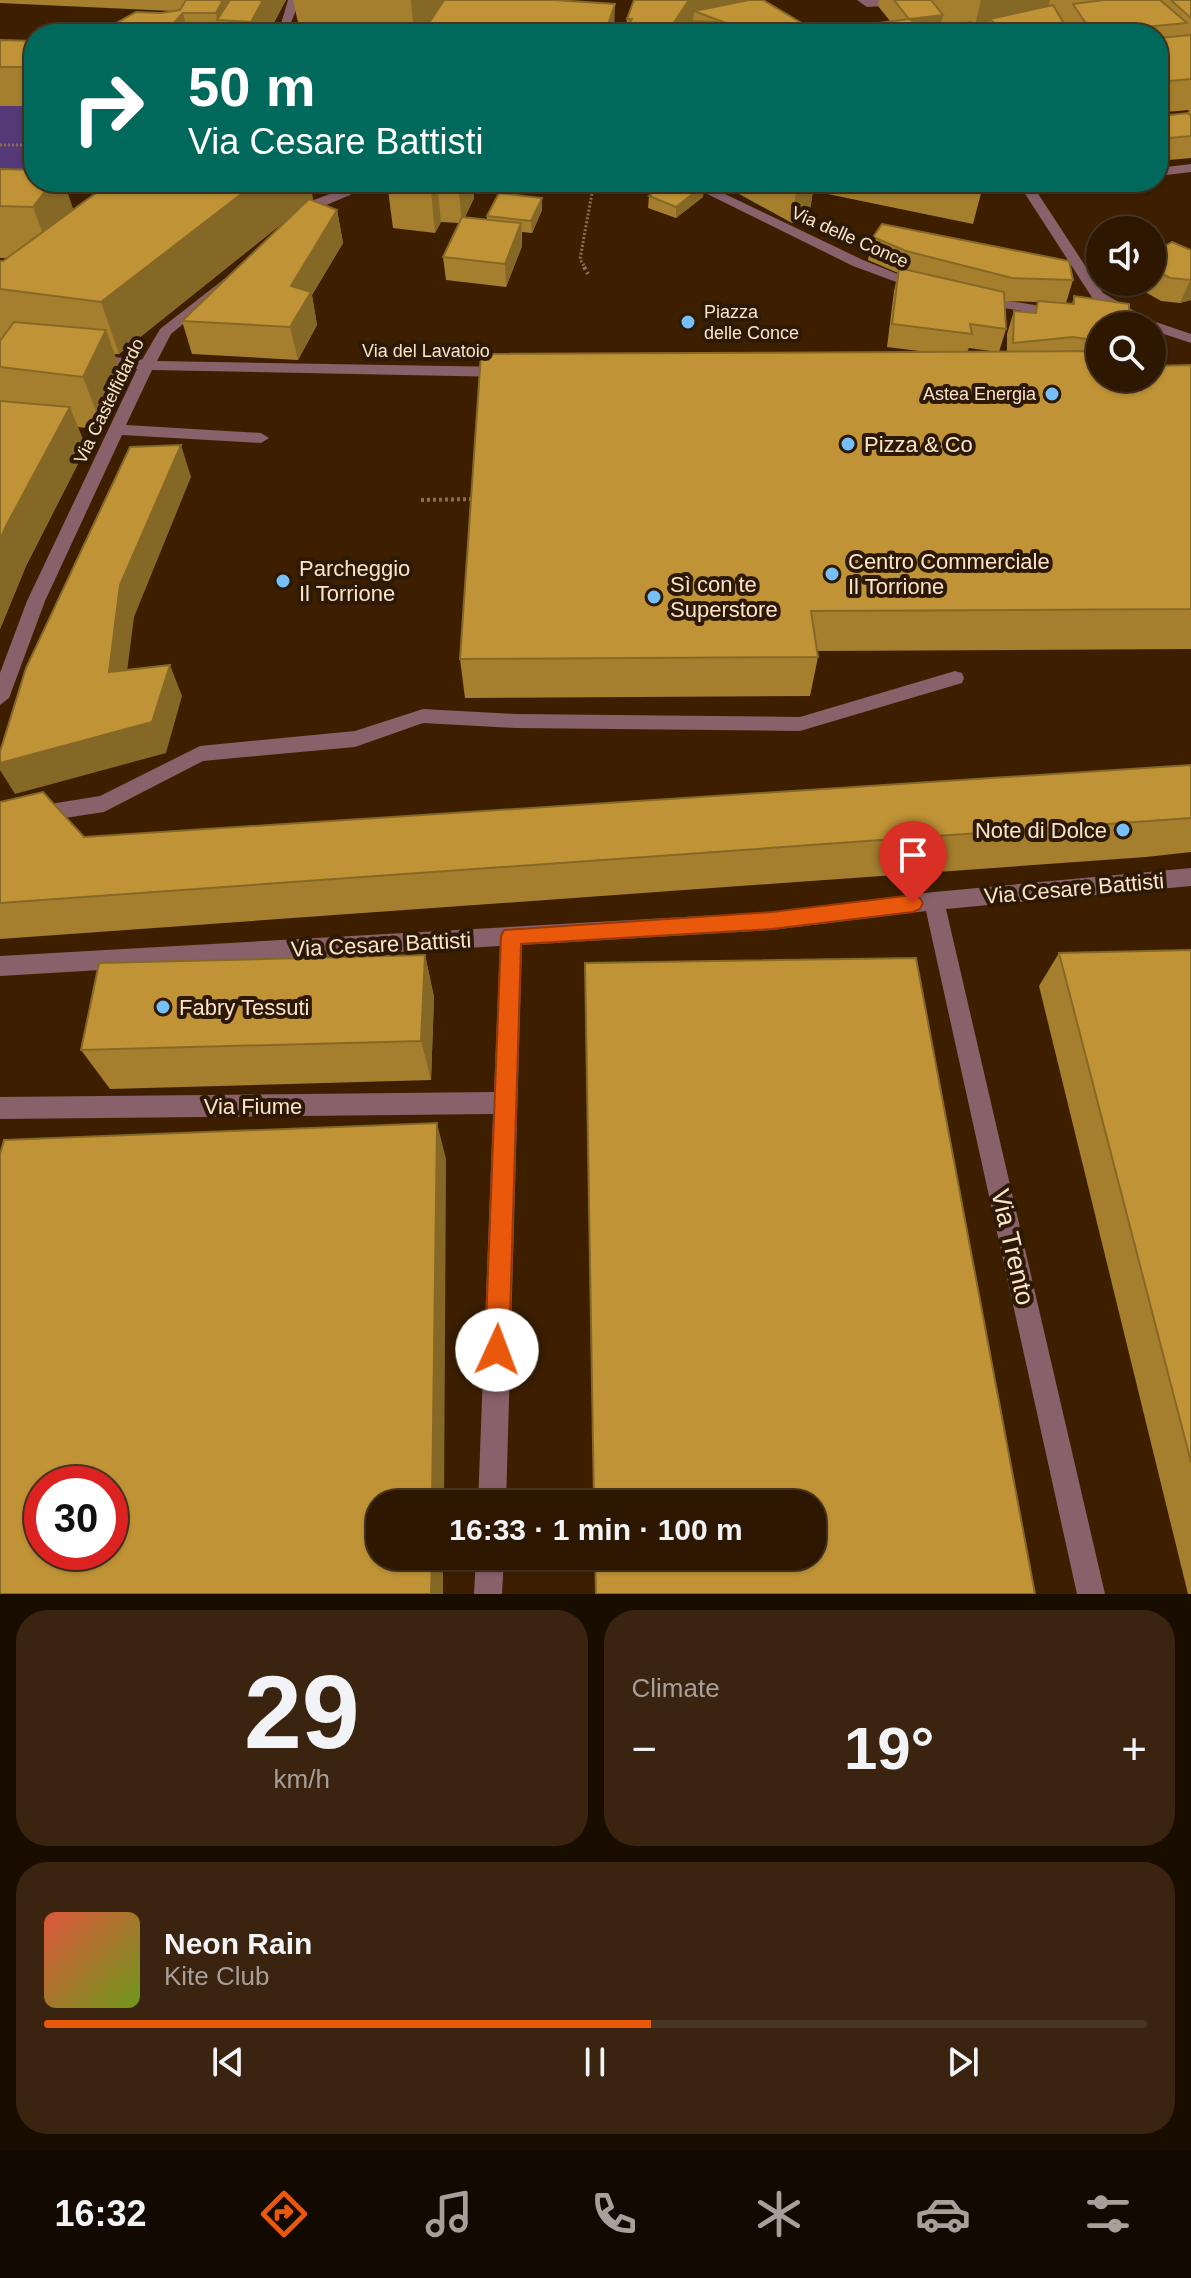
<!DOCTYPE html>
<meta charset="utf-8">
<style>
:root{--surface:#2e1700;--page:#3a240f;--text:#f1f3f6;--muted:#a79f99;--line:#493622;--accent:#ea580c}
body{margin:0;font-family:Arial,sans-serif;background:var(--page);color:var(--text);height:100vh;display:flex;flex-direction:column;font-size:30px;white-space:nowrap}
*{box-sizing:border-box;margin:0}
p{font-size:26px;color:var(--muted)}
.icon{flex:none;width:44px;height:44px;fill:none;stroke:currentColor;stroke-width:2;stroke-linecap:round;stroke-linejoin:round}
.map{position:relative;height:1594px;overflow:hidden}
.side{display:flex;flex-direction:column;gap:16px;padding:16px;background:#190d00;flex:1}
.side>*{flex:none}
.guide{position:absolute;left:24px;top:24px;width:1144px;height:168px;border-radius:32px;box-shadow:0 2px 6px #0004,0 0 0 2px var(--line);background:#00695c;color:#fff;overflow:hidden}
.tools{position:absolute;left:1086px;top:216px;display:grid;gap:16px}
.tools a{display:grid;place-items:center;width:80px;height:80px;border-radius:50%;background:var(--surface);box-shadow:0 2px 6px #0004,0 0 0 2px var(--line);font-size:40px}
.speed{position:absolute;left:24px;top:1466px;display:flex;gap:16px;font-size:40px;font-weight:700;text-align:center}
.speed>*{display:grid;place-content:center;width:104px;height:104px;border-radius:50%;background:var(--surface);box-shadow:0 2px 6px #0004,0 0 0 2px var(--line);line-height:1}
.speed .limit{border:12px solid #d22;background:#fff;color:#111}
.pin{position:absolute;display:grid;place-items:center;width:68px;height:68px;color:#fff;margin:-82px -34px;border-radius:50% 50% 50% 0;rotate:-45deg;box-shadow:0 0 8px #0007}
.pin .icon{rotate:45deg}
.me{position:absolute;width:88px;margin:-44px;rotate:2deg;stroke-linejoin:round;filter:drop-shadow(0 0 6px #0008)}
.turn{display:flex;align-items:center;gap:28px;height:168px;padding:0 32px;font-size:36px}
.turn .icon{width:104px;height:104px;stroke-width:2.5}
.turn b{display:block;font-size:56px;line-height:68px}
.big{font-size:60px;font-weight:700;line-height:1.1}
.side .card{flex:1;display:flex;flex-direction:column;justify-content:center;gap:12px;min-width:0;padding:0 28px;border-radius:32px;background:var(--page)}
.side .dial{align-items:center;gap:0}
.dial b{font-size:104px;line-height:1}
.song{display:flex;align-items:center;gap:24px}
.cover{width:96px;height:96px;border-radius:12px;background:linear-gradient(135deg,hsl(10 70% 55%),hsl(80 70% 35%))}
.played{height:8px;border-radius:4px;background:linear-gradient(90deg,var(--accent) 55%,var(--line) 55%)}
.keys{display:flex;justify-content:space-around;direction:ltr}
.heat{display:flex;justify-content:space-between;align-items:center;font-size:44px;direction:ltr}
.side .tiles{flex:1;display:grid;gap:16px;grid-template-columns:1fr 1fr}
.card:last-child{grid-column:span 2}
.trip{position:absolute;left:366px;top:1490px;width:460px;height:80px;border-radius:32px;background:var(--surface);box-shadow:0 2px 6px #0004,0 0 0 2px var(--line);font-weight:700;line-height:80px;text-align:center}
.menu{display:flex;height:128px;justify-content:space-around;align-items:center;background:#120900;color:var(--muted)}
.menu .icon{width:56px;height:56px}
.menu .active{color:var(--accent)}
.menu b{font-size:36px;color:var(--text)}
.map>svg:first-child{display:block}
</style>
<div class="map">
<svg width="1191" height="1594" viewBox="0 0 1191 1594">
<rect width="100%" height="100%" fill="#3d1f00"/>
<path fill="#553878" d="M0,106h34v76h141l-53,11 -122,-3z"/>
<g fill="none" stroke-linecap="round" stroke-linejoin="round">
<path stroke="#5a3c1e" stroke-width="12" stroke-dasharray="12 6" stroke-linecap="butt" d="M345,192l12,-10"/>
<g stroke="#8a6d51" stroke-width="3" stroke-dasharray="2 2" stroke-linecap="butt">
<path d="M0,145h34"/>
<path d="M61,190l42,1"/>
<path d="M586,269l-6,-10 14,-77"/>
</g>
<g stroke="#8a6d51" stroke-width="4" stroke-dasharray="3 3" stroke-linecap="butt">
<path d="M584,267l4,7"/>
<path d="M421,500l56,-1"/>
</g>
<path fill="#89616b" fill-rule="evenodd" d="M955,671l7,2 2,5 -2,5 -162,48 -285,-3 -92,-5 -68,24 -152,14 -99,51 -104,16v-16l100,-16 100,-50 155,-15 68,-22 92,5 285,3z"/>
<g fill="#89616b" fill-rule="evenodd">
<path d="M857,0h84l-6,3 -68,4z"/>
<path d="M92,355l55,5 8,5 -8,5 -60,-7 -3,-3z"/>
</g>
<g fill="#89616b" fill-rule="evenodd">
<path d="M288,0h12l-12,30 7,4h-17z"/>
<path d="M1191,164v8l-33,4v-8z"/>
<path d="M683,182h17l163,78 67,27 -2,3h-10l-65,-24z"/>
<path d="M1007,182h50l-7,4h-17l70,107 47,27 41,14v9l-39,-13v-4l-53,-5 -2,-3 7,-4 18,2 -29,-17 -73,-113z"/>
<path d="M345,188l5,1v6l-26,11 -21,17 -12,-3 23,-20z"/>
<path d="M228,276l5,1v6l-62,51 -14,27 349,6 8,5 -8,5 -354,-7 -26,55 135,8 8,5 -8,5 -139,-8 -77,166 -36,97 -9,7v-32l27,-72 112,-236 21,-36z"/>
<path d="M977,296l83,13 7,4 -7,4 -88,-14 -2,-3z"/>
<path d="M1191,868v18l-245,23 159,685h-28l-151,-683 -154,19 -250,15 -16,559h-28l15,-390 -493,5v-22l494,-5 6,-146 -500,30v-20l772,-44 162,-20z"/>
<path d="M476,1556h28l-2,38h-28z"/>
</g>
</g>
<g fill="#a57f2e" fill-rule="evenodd">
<path d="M0,0h286l-17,32 20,2h-174l-2,-9 59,-14 -172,-8z"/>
<path d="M293,0h261l60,28h12l1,-9 7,-19 186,34h-398l6,-9 -7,9h-79l-24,-2 -1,-4 -18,-1z"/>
<path d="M879,0h312v158l-33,3v-127h-311l1,-7 42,-6 -12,-15zM1189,110l-1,3 -19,2 -3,-3z"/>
<path d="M0,40l34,1v65h-34z"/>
<path d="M0,169l73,40 240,-10 -2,1 26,10 6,33 -31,52 5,30 -19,35 -106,-6 -10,-33 113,-108 -176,141h-5l11,29 -22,47 -25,-3 8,21 -60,118 -26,63v-288l2,-2h-2v-78h3l4,-3h-7z"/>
<path d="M387,182h85l2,16 -9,19 22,3v-4l55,-6 -10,23 -10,-1v14l-16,41 -60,-7 -3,-23 16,-34 -18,-1 -6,11 -42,-5z"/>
<path d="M713,182h271l-11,42 -160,-33 -3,19 -18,13 -62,-34z"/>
<path d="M704,185l-1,12 -27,21 -28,-10 1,-12z"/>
<path d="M873,237l200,43 -7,23 6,1 2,-8 26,30v52l91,-13v284l-374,2 1,6 -8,39 -345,2 -5,-39 467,-307 -40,-5 7,-56 4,-18 -30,-13zM1004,301l34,1 -3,11 -21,-2 -7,23v18h-8l7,-23zM969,348l29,4h-31z"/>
<path d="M1191,250v50l-11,3 -19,-2 -14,-8 -3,-8 1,-3h7v-20z"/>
<path d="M1191,765v87l-45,5 -1146,82v-137l84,35z"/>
<path d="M1191,950v644h-3l-149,-608 20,-33z"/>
<path d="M425,955l9,42 -3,83 -321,9 -29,-39z"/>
</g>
<g fill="#866826">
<path d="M223,0h32l-38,20 -1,-7z"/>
<path d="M263,0h23l-19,34h-14l-2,-12z"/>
<path d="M411,0h37l-27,34h-7z"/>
<path d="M689,0h68l-63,11 -2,23 -17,-13z"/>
<path d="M981,0h69l-6,23 -54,-4 -3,15h-14z"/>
<path d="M615,4l-1,30h-9z"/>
<path d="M183,13l5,21h-22l-2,-6z"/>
<path d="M943,15l-4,19h-33l3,-15z"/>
<path d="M52,182h12l14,41 -26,36 -19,-52z"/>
<path d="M257,182h53l3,17 -194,155 -18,-52z"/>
<path d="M430,182h7l4,40 -6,11z"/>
<path d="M458,182h14l2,16 -12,26z"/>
<path d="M797,182h17l-4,28 -18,13z"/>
<path d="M704,185l-1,12 -27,21v-11z"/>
<path d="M542,198v12l-10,23 -1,-12z"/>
<path d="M337,210l6,33 -31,52 5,30 -19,35 -8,-33 1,-41z"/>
<path d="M521,223l1,23 -16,41 -1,-23z"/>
<path d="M1191,280v20l-11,3 10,-22z"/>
<path d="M106,330l19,53 -22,47 -20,-53z"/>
<path d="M70,407l16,41 -60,118 -26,63v-89l6,-14z"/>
<path d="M181,445l10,32 -57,140 -11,86 -14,-31 11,-87z"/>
<path d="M170,665l12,31 -16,57 -151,41 -15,-24v-7z"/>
<path d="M425,955l9,42 -3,83 -10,-39z"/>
<path d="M437,1123l9,36 -2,345h-12z"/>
<path d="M432,1556h11v38h-12z"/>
</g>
<g fill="#c09436" stroke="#866826" stroke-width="2" fill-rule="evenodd">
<path d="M186,0h37l-7,13h-33l-12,13 -7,2 -51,-3 23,-13 25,1 19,-3z"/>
<path d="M230,0h33l-12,22 -34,-2z"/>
<path d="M444,0h110l61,4 -8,23h-6l-4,7h-175z"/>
<path d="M634,0h55l-14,21 41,1 8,10v2h-127l4,-7 25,1 6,-9h-5z"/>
<path d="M749,0h14l57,34h-65l-61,-23z"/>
<path d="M894,0h37l12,15 -34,4z"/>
<path d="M1104,0h56l27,23 -64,6 -27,-1 -11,-6 -12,-18z"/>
<path d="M1171,0h20v18z"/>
<path d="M1053,5l17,29h-65l-15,-15z"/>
<path d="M909,19l16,11 46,-8 13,12h-125l-11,-7z"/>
<path d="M263,29l9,5h-50z"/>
<path d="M1191,35v44l-32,3 -1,-2v-42z"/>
<path d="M0,40l34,1v26h-34z"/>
<path d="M1160,102l6,6h-4l7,7 -8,1 -3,-2v-11z"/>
<path d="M1188,113l3,3v20l-33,3v-25l3,2z"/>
<path d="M0,169l34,1v12h18l-19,25 -33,-1z"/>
<path d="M111,182h146l-156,120 -101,-13v-28h3z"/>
<path d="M667,182h29l8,3 -28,22 -27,-11z"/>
<path d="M499,193l43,5 -11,23 -44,-5z"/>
<path d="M309,199l28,11 -46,76 20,6 -21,35 -108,-6z"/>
<path d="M462,217l59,6 -16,41 -62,-7z"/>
<path d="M882,224l187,37 4,19 -61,-2 -106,-27 -33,-14z"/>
<path d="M1172,242l19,8v30l-21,-2 -15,-8 -3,-8 4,-11z"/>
<path d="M899,268l105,24 2,37 -36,-5 2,10 -80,-10z"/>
<path d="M1074,296l55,8v22h-29v15l-27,-4 -60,6 1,-32 22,2 2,-12 36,3z"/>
<path d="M14,322l92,8 -23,47 -83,-10v-26z"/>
<path d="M1100,351v27h52v-12l39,-1v244l-380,2 7,46 -358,2 21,-305z"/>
<path d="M0,401l70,6 -64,119 -6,14z"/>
<path d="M181,445l-61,140 -11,87 61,-7 -18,57 -152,41v-11l26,-84 104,-221z"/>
<path d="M1191,765v53l-1191,85v-101l43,-10 41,45z"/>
<path d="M1191,950v512l-132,-509z"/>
<path d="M425,955l-4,86 -340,9 18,-87z"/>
<path d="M916,958l119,636h-439l-1,-38h217v-52h-218l-9,-541z"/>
<path d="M437,1123l-5,381h-52v52h52l-1,38h-431v-440l4,-14zM42,1484h68v68h-68z"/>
</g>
<path fill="#ea580c" stroke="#983908" stroke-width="2" d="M913,895l7,3 3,5 -3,6 -7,3 -141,17 -251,15 -12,406 -4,8 -8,4 -9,-4 -3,-8 16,-414 3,-6 268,-18z"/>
<g fill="#77bff7" stroke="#2c1906" stroke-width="3">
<circle cx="688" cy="322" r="8"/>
<circle cx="1052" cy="394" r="8"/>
<circle cx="848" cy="444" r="8"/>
<circle cx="832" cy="574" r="8"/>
<circle cx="283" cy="581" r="8"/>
<circle cx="654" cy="597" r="8"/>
<circle cx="1123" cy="830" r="8"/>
<circle cx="163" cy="1007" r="8"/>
</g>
<g text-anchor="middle" stroke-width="8" stroke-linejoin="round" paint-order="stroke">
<g font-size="18" fill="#fee3cb" stroke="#2c1906">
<text transform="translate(850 237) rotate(24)" y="6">Via delle Conce</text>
<text x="426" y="357">Via del Lavatoio</text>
<text transform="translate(109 401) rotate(-64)" y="6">Via Castelfidardo</text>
</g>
<g font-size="18" fill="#fee3cb" stroke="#2c1906" text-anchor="start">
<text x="704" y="318">Piazza<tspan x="704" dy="21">delle Conce</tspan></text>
<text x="1036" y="400" text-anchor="end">Astea Energia</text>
</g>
<g font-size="22" fill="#fee3cb" stroke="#2c1906" text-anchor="start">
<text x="864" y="452">Pizza &amp; Co</text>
<text x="848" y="569">Centro Commerciale<tspan x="848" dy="25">Il Torrione</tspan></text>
<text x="299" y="576">Parcheggio<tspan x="299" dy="25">Il Torrione</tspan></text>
<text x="670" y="592">Sì con te<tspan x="670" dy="25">Superstore</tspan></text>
<text x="1107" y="838" text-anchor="end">Note di Dolce</text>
<text x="179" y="1015">Fabry Tessuti</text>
</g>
<g font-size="22" fill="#fee3cb" stroke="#2c1906">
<text transform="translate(1074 888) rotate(-5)" y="8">Via Cesare Battisti</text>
<text transform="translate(381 944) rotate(-3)" y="8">Via Cesare Battisti</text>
<text x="253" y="1114">Via Fiume</text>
</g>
<g font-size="26" fill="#fee3cb" stroke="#2c1906">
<text transform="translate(1013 1247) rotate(77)" y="9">Via Trento</text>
</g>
</g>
</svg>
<div class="tools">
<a><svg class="icon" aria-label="sound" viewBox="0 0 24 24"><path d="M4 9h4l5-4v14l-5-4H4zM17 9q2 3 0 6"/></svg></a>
<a><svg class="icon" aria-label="search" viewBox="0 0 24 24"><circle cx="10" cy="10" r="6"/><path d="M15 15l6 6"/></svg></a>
</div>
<div class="speed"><div class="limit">30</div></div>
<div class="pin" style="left:913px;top:903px;background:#d93025"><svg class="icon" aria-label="arrive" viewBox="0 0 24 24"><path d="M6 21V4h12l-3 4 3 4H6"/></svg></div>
<svg class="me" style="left:497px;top:1350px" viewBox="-20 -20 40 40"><circle r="19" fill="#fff"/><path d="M0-13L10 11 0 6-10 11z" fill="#ea580c"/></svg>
<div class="trip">16:33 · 1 min · 100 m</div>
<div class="guide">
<div class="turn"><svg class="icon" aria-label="right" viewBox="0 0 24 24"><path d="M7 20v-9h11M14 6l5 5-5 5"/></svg><div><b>50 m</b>Via Cesare Battisti</div></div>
</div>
</div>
<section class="side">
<div class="tiles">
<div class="card dial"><b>29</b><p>km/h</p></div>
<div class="card"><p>Climate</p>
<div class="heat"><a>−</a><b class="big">19°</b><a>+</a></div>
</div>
<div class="card">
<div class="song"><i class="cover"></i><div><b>Neon Rain</b><p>Kite Club</p></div></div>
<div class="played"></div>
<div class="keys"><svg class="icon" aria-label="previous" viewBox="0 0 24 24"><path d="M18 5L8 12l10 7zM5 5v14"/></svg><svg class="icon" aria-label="pause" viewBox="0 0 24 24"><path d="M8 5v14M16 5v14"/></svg><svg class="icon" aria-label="next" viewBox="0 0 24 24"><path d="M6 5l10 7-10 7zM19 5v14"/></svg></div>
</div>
</div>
</section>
<nav class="menu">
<b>16:32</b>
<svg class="icon active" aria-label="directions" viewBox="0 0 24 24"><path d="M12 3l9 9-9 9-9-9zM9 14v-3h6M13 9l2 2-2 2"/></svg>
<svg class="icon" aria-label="music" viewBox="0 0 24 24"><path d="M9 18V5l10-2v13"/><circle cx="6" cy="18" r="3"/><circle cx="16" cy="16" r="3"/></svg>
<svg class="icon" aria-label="phone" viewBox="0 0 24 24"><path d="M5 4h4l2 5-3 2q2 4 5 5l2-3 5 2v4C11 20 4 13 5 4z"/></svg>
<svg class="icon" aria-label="climate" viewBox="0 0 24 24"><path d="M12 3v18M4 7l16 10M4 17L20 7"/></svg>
<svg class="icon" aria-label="car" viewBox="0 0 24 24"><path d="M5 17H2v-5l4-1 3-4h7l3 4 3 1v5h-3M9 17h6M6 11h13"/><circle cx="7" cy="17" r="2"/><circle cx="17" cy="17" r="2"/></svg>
<svg class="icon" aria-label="filters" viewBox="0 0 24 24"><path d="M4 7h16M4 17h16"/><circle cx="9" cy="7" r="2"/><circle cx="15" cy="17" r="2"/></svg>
</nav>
